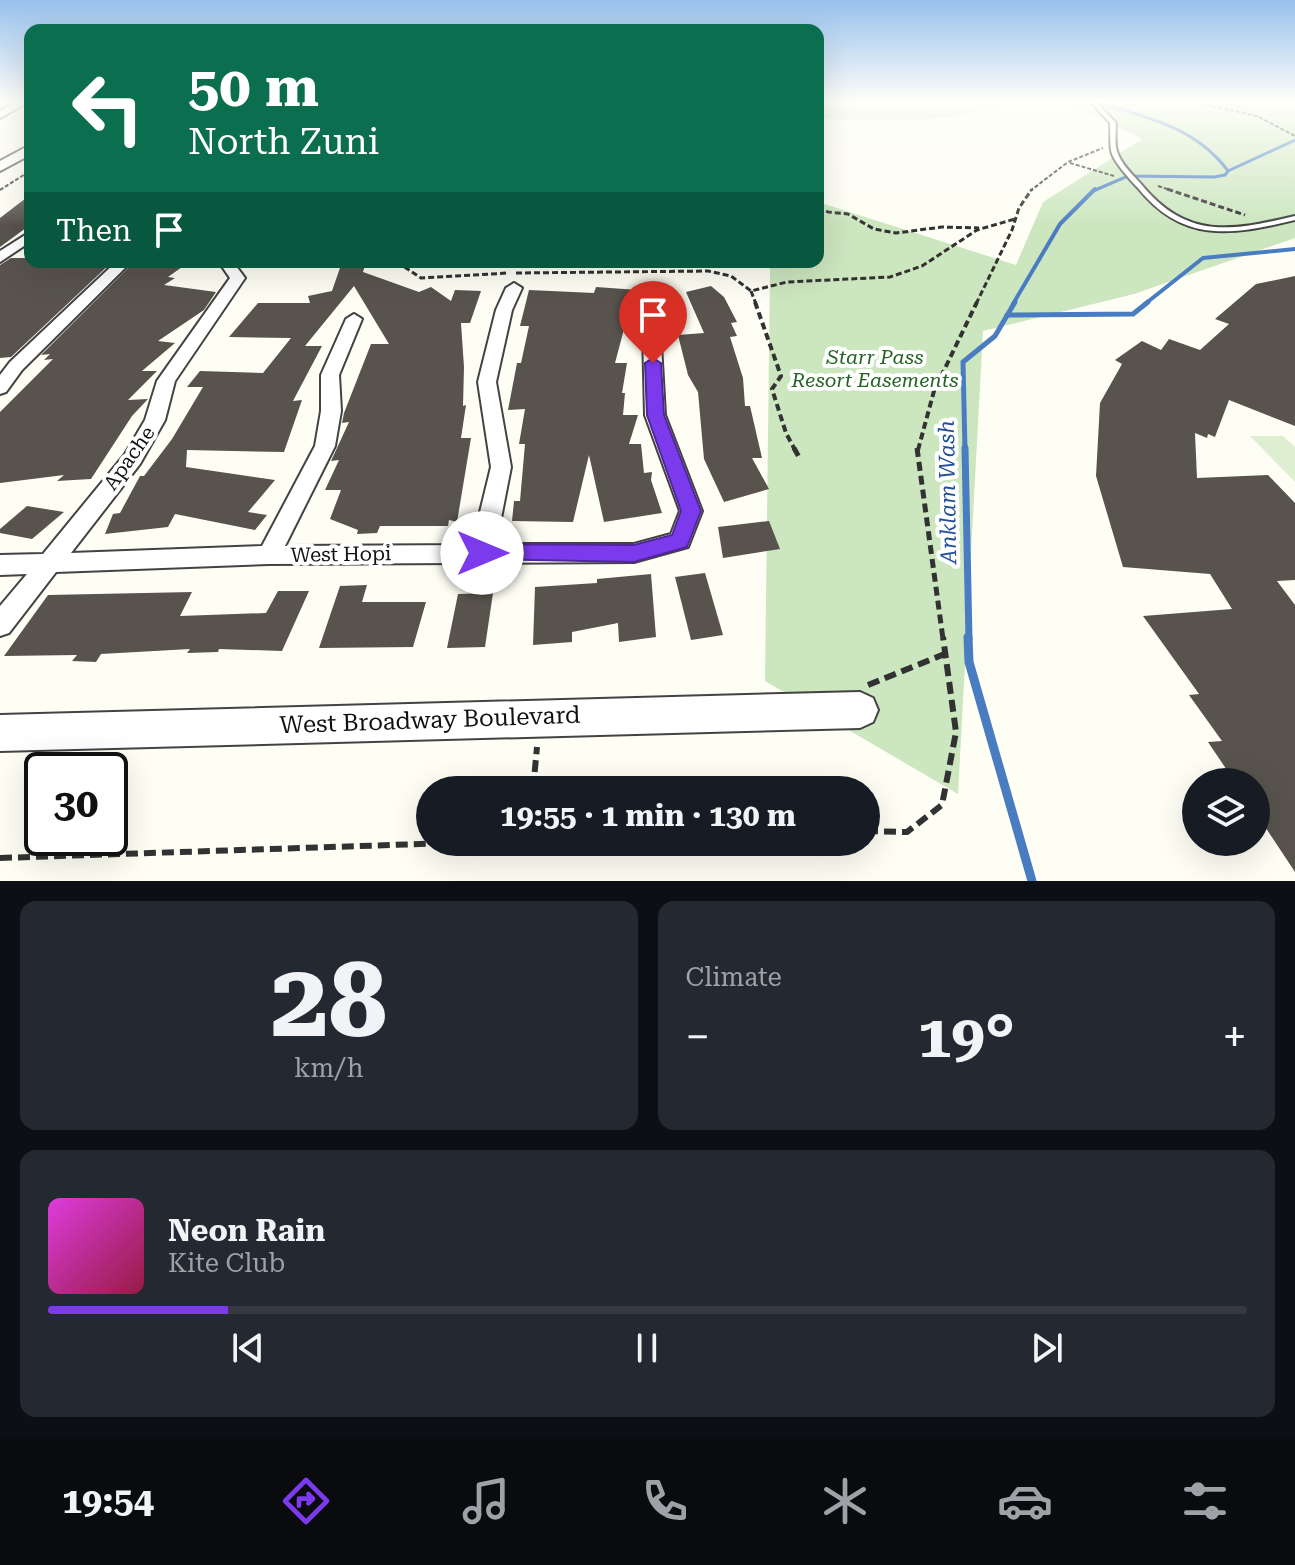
<!DOCTYPE html>
<meta charset="utf-8">
<style>
:root{--surface:#171b24;--page:#242831;--text:#f1f3f6;--muted:#9ea1a6;--line:#363941;--accent:#7c3aed}
body{margin:0;font-family:"Roboto Serif",serif;background:var(--page);color:var(--text);height:100vh;display:flex;flex-direction:column;font-size:30px;white-space:nowrap}
*{box-sizing:border-box;margin:0}
p{font-size:26px;color:var(--muted)}
.icon{flex:none;width:44px;height:44px;fill:none;stroke:currentColor;stroke-width:2;stroke-linecap:round;stroke-linejoin:round}
.map{position:relative;height:881px;overflow:hidden}
.sheet{display:flex;flex-direction:column;gap:20px;padding:20px;background:#0d0f14;flex:1}
.sheet>*{flex:none}
.banner{position:absolute;left:24px;top:24px;width:800px;height:244px;border-radius:16px;box-shadow:0 8px 32px #0002;background:#0b6e4f;color:#fff;overflow:hidden}
.buttons{position:absolute;left:1182px;top:768px;display:grid;gap:16px}
.buttons a{display:grid;place-items:center;width:88px;height:88px;border-radius:50%;background:var(--surface);box-shadow:0 8px 32px #0002;font-size:40px}
.speed{position:absolute;left:24px;top:752px;display:flex;gap:16px;font-size:40px;font-weight:700;text-align:center}
.speed>*{display:grid;place-content:center;width:104px;height:104px;border-radius:50%;background:var(--surface);box-shadow:0 8px 32px #0002;line-height:1}
.speed .limit{border:4px solid #111;border-radius:12px;background:#fff;color:#111}
.pin{position:absolute;display:grid;place-items:center;width:68px;height:68px;color:#fff;margin:-82px -34px;border-radius:50% 50% 50% 0;rotate:-45deg;box-shadow:0 0 8px #0007}
.pin .icon{rotate:45deg}
.me{position:absolute;width:88px;margin:-44px;rotate:90deg;stroke-linejoin:round;filter:drop-shadow(0 0 6px #0008)}
.turn{display:flex;align-items:center;gap:28px;height:168px;padding:0 32px;font-size:36px}
.turn .icon{width:104px;height:104px;stroke-width:2.5}
.turn b{display:block;font-size:56px;line-height:68px}
.then{display:flex;align-items:center;height:76px;padding:0 32px;background:#0003;gap:16px;font-size:30px}
.big{font-size:60px;font-weight:700;line-height:1.1}
.sheet .card{flex:1;display:flex;flex-direction:column;justify-content:center;gap:12px;min-width:0;padding:0 28px;border-radius:16px;background:var(--page)}
.sheet .dial{align-items:center;gap:0}
.dial b{font-size:104px;line-height:1}
.song{display:flex;align-items:center;gap:24px}
.cover{width:96px;height:96px;border-radius:12px;background:linear-gradient(135deg,hsl(300 70% 55%),hsl(340 70% 35%))}
.played{height:8px;border-radius:4px;background:linear-gradient(90deg,var(--accent) 15%,var(--line) 15%)}
.keys{display:flex;justify-content:space-around;direction:ltr}
.heat{display:flex;justify-content:space-between;align-items:center;font-size:44px;direction:ltr}
.sheet .tiles{flex:1;display:grid;gap:20px;grid-template-columns:1fr 1fr}
.card:last-child{grid-column:span 2}
.trip{position:absolute;left:416px;top:776px;width:464px;height:80px;border-radius:40px;background:var(--surface);box-shadow:0 8px 32px #0002;font-weight:700;line-height:80px;text-align:center}
.menu{display:flex;height:128px;justify-content:space-around;align-items:center;background:#090b0e;color:var(--muted)}
.menu .icon{width:56px;height:56px}
.menu .on{color:var(--accent)}
.menu b{font-size:36px;color:var(--text)}
.map>svg:first-child{display:block}
</style>
<div class="map">
<svg width="1295" height="881" viewBox="0 0 1295 881">
<rect width="100%" height="100%" fill="#fefef4"/>
<path fill="#cce6bf" d="M818,102h477v136l-161,56 -151,37 -25,463 -193,-113 5,-411 -2,-8h50v-60l198,63 27,-63 99,-63 -72,-36 -76,1c-37,23 -131,15 -176,15z"/>
<path fill="#deeed0" d="M1250,436h33l12,11v35z"/>
<g fill="none" stroke-linecap="round" stroke-linejoin="round">
<g stroke="#4a7cc2" stroke-width="3">
<path d="M1228,171l67,-31"/>
<path d="M1093,191l35,-15 86,1 11,-2 3,-4c-32,-44 -82,-54 -132,-69"/>
</g>
<g stroke="#4a7cc2" stroke-width="4">
<path d="M1013,304l47,-80 35,-35"/>
<path d="M1145,304l58,-46 92,-9"/>
</g>
<g stroke="#4a7cc2" stroke-width="5">
<path d="M1007,315l126,-1 15,-12"/>
<path d="M965,450l-2,-88 32,-26 20,-34"/>
</g>
<path stroke="#4a7cc2" stroke-width="7" d="M965,448l4,191"/>
<path stroke="#4a7cc2" stroke-width="9" d="M968,637l1,25 63,219"/>
</g>
<g fill="#58534d">
<path d="M30,195v30l-30,22v-29z"/>
<path d="M11,258h19v4h82l-101,95 -11,1v-93z"/>
<path d="M134,262h55l-21,15 7,1 -11,7 52,7 -12,18 -46,31 17,2 -33,28h15l-29,29 20,-1 -16,17 -41,63 -34,2 7,-6 -64,8v-71l53,-53 -9,1 6,-6 -9,1z"/>
<path d="M342,262h24l-3,10 56,20 12,-5 20,14 4,-11 26,1 -11,32h-9l3,44 -1,39 3,-1 -5,33h10l-14,84 -8,-2 -1,6h-68l-3,7 -20,1 1,-4 -28,-11 11,-29h-16l14,-30 -8,1 18,-39 -7,1 2,-10 27,-69h18l-35,-58 -49,60h17l-29,55 9,-1 -18,52 -97,-2 -1,17 89,13 -27,32 19,3 -12,15 -80,-16 -7,13 -63,7 8,-20 7,-1 20,-37h4l28,-37 31,-52h-16l13,-16 63,2 28,-35 -62,-1 29,-34h52l-2,-7 24,-5z"/>
<path d="M1295,276v150l-66,-26 -14,37 -7,-3 -1,4 -12,-5 2,45 71,-3 27,28v77l-18,1 18,24v267l-39,-59v-31h-21l-27,-40 14,-1 -33,-46 10,-1 -56,-78 89,-7 -22,-35 -87,-7 -27,-91 4,-73 22,-39 -7,-4 27,-19 19,9 8,-11 31,11 29,-26 -14,-5 41,-35z"/>
<path d="M711,286l13,11 13,25 -6,1 6,13 -7,1 13,41 2,28h5l12,52h-10l17,31 -45,13 -20,-43 -6,-67 -10,-17 -10,-40 26,-2 -18,-41z"/>
<path d="M596,287l42,3 -16,27 5,1 -12,45h12l-5,30h3l-2,22h15l-9,29h12l3,29 8,-1 -1,8 11,33 -58,9 -15,-67 -16,67 -61,-1 2,-20h6l5,-57h-6l6,-35 -17,1 9,-47h4l8,-37h-9l9,-36 65,3z"/>
<path d="M27,506l37,6 -32,27 -32,-6v-4z"/>
<path d="M769,521l11,28 -57,9 -5,-31z"/>
<path d="M705,573l18,62 -32,5 -16,-63z"/>
<path d="M651,574l5,63 -37,5 -1,-19 -46,9v10l-39,3 2,-58 62,-4v-4z"/>
<path d="M367,585l-5,17h64l-13,45 -94,1 21,-62z"/>
<path d="M278,591h31l-27,60 -63,-2 -1,3 -31,1 3,-4 -89,5 -5,8 -24,-1 5,-6 -73,1 44,-61 144,-3 -12,24 86,-3z"/>
<path d="M493,593l-8,54 -38,1 11,-54z"/>
</g>
<g fill="none" stroke-linecap="round" stroke-linejoin="round">
<g stroke="#434343" stroke-width="4">
<path id="service" d="M1091,102h5l20,21c0,9 -2,23 2,31 4,11 15,21 23,30 46,56 90,47 154,32v4c-63,15 -112,24 -157,-32 -8,-8 -22,-24 -26,-34 -3,-8 -1,-22 -2,-31z"/>
</g>
<g stroke="#434343" stroke-width="4">
<g id="minor">
<path d="M16,102h12l-28,16v-7z"/>
<path d="M30,232v10l-30,20v-11z"/>
<path d="M116,262h15l-109,108 -16,22 -6,2v-19l10,-13z"/>
<path d="M219,262h14l12,16 -70,103 -10,39 -25,44 -69,89 191,-7 53,-100 6,-35v-36l25,-56 8,-5 8,5 -23,56 2,36 -6,35 -50,100 187,-1 19,-78 -13,-85 18,-72 10,-22 8,-5 8,5 -10,22 -16,72 15,85 -15,77h138l37,-10 9,-23 -35,-96 -3,-124 8,-5 8,5 7,124 37,96 -14,36 -54,15 -365,2 -213,8 -47,61 -9,3v-30l27,-32 -27,1v-20l43,-1 82,-100 20,-34 12,-39 73,-103z"/>
</g>
</g>
<g stroke="#434343" stroke-width="4">
<g id="tertiary">
<path d="M30,145v10l-30,16v-10z"/>
<path d="M860,692l13,6 5,12 -5,12 -13,6 -860,23v-36z"/>
</g>
</g>
<g stroke="#323232" stroke-width="2" stroke-dasharray="4 2" stroke-linecap="butt">
<path d="M1195,102l62,14 38,20"/>
<path d="M1070,163l44,13"/>
<path d="M1158,186l15,5"/>
<path d="M0,190l30,-19"/>
<path d="M1030,191l38,-29 35,-14"/>
</g>
<g stroke="#323232" stroke-width="3" stroke-dasharray="6 3" stroke-linecap="butt">
<path d="M1167,189l78,26"/>
<path d="M818,207l10,5 20,2 26,15 22,4 46,-6 37,1"/>
<path d="M397,262l24,16 87,-5"/>
<path d="M516,273l192,-2 23,5 20,15 36,-9 103,-5 32,-11 55,-36 38,-11"/>
<path d="M751,291l5,13"/>
<path d="M976,304l36,-74 7,-22 13,-19"/>
</g>
<g stroke="#323232" stroke-width="4" stroke-dasharray="7 4" stroke-linecap="butt">
<path d="M755,302l26,74 -9,13 14,44 9,17"/>
<path d="M918,450l16,-59 43,-89"/>
</g>
<g stroke="#323232" stroke-width="5" stroke-dasharray="9 5" stroke-linecap="butt">
<path d="M794,448l6,11"/>
<path d="M917,448l26,191"/>
</g>
<g stroke="#323232" stroke-width="6" stroke-dasharray="12 6" stroke-linecap="butt">
<path d="M868,685l79,-32"/>
<path d="M533,790l4,-43"/>
<path d="M866,831l41,1 35,-27 14,-73 -13,-95"/>
<path d="M0,858l482,-16"/>
</g>
<use href="#service" fill="#fff" fill-rule="evenodd"/>
<use href="#minor" fill="#fff" fill-rule="evenodd"/>
<use href="#tertiary" fill="#fff" fill-rule="evenodd"/>
</g>
<linearGradient id="sky" x2="0" y2="1"><stop stop-color="#97c1ec"/><stop offset="0.45" stop-color="#fffffa"/><stop offset="1" stop-color="#fffffa" stop-opacity="0"/></linearGradient>
<rect width="1295" height="226" fill="url(#sky)"/>
<path fill="#7c3aed" stroke="#51269a" stroke-width="2" d="M653,358l8,5 3,52 37,96 -14,36 -53,15 -159,-3 -3,-6 3,-6 7,-3 152,1 38,-10 9,-24 -34,-96 -2,-52z"/>
<g text-anchor="middle" stroke-width="8" stroke-linejoin="round" paint-order="stroke">
<g font-size="20" font-style="italic" fill="#266325" stroke="#fff">
<text x="875" y="364">Starr Pass<tspan x="875" dy="23">Resort Easements</tspan></text>
</g>
<g font-size="20" fill="#101010" stroke="#fff">
<text transform="translate(129 458) rotate(-55)" y="7">Apache</text>
<text transform="translate(341 554) rotate(-1)" y="7">West Hopi</text>
</g>
<g font-size="22" font-style="italic" fill="#234f98" stroke="#fff">
<text transform="translate(947 492) rotate(-91)" y="8">Anklam Wash</text>
</g>
<g font-size="24" fill="#101010" stroke="#fff">
<text transform="translate(430 720) rotate(-2)" y="8">West Broadway Boulevard</text>
</g>
</g>
</svg>
<div class="buttons">
<a><svg class="icon" aria-label="layers" viewBox="0 0 24 24"><path d="M12 4l9 5-9 5-9-5zM3 14l9 5 9-5"/></svg></a>
</div>
<div class="speed"><div class="limit">30</div></div>
<div class="pin" style="left:653px;top:363px;background:#d93025"><svg class="icon" aria-label="arrive" viewBox="0 0 24 24"><path d="M6 21V4h12l-3 4 3 4H6"/></svg></div>
<svg class="me" style="left:482px;top:553px" viewBox="-20 -20 40 40"><circle r="19" fill="#fff"/><path d="M0-13L10 11 0 6-10 11z" fill="#7c3aed"/></svg>
<div class="trip">19:55 · 1 min · 130 m</div>
<div class="banner">
<div class="turn"><svg class="icon" aria-label="left" viewBox="0 0 24 24"><path d="M17 20v-9H6M10 6l-5 5 5 5"/></svg><div><b>50 m</b>North Zuni</div></div>
<div class="then">Then<svg class="icon" aria-label="arrive" viewBox="0 0 24 24"><path d="M6 21V4h12l-3 4 3 4H6"/></svg></div>
</div>
</div>
<section class="sheet">
<div class="tiles">
<div class="card dial"><b>28</b><p>km/h</p></div>
<div class="card"><p>Climate</p>
<div class="heat"><a>−</a><b class="big">19°</b><a>+</a></div>
</div>
<div class="card">
<div class="song"><i class="cover"></i><div><b>Neon Rain</b><p>Kite Club</p></div></div>
<div class="played"></div>
<div class="keys"><svg class="icon" aria-label="previous" viewBox="0 0 24 24"><path d="M18 5L8 12l10 7zM5 5v14"/></svg><svg class="icon" aria-label="pause" viewBox="0 0 24 24"><path d="M8 5v14M16 5v14"/></svg><svg class="icon" aria-label="next" viewBox="0 0 24 24"><path d="M6 5l10 7-10 7zM19 5v14"/></svg></div>
</div>
</div>
</section>
<nav class="menu">
<b>19:54</b>
<svg class="icon on" aria-label="directions" viewBox="0 0 24 24"><path d="M12 3l9 9-9 9-9-9zM9 14v-3h6M13 9l2 2-2 2"/></svg>
<svg class="icon" aria-label="music" viewBox="0 0 24 24"><path d="M9 18V5l10-2v13"/><circle cx="6" cy="18" r="3"/><circle cx="16" cy="16" r="3"/></svg>
<svg class="icon" aria-label="phone" viewBox="0 0 24 24"><path d="M5 4h4l2 5-3 2q2 4 5 5l2-3 5 2v4C11 20 4 13 5 4z"/></svg>
<svg class="icon" aria-label="climate" viewBox="0 0 24 24"><path d="M12 3v18M4 7l16 10M4 17L20 7"/></svg>
<svg class="icon" aria-label="car" viewBox="0 0 24 24"><path d="M5 17H2v-5l4-1 3-4h7l3 4 3 1v5h-3M9 17h6M6 11h13"/><circle cx="7" cy="17" r="2"/><circle cx="17" cy="17" r="2"/></svg>
<svg class="icon" aria-label="filters" viewBox="0 0 24 24"><path d="M4 7h16M4 17h16"/><circle cx="9" cy="7" r="2"/><circle cx="15" cy="17" r="2"/></svg>
</nav>
